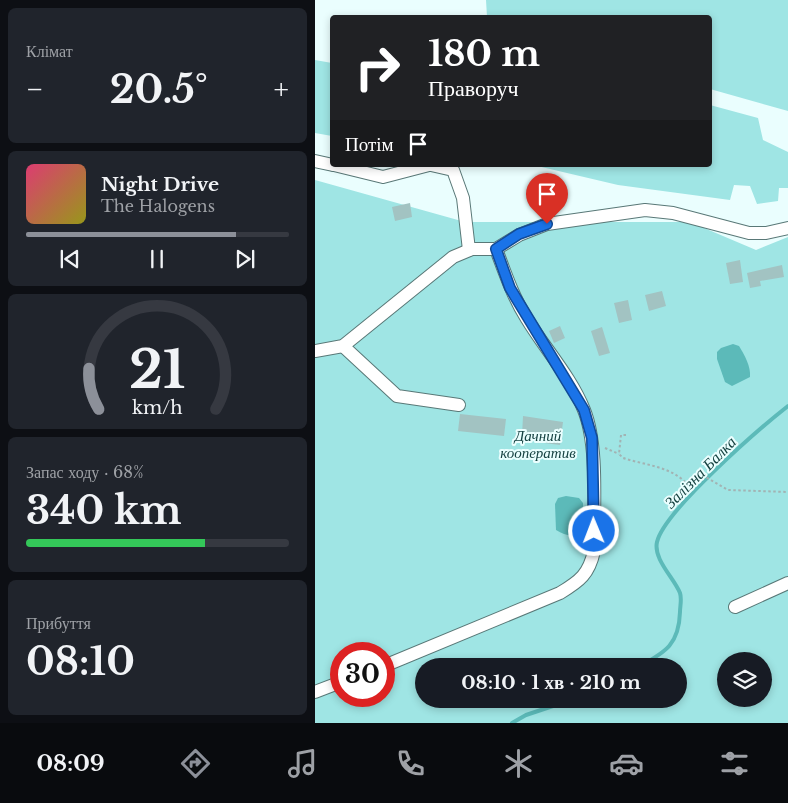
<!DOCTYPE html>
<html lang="uk">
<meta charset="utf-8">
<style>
:root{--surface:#171b24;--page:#20242c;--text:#f1f3f6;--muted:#9ea1a6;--line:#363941;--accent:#8c9099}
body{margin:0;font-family:"Libre Baskerville",serif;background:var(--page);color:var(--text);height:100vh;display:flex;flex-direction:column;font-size:19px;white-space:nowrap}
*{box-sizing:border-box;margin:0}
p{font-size:16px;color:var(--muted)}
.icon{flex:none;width:28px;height:28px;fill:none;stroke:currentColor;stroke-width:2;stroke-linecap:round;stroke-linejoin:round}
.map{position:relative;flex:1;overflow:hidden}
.drawer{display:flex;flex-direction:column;gap:8px;padding:8px;background:#0d0f14;width:315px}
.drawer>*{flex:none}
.top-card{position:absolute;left:15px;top:15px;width:382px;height:152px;border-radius:5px;box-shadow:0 2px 8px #0003;background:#202124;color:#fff;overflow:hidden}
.buttons{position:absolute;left:402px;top:652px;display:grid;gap:10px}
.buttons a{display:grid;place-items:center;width:55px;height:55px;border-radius:50%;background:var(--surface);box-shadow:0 2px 8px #0003;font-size:25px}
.speed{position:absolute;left:15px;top:642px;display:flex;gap:10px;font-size:25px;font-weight:700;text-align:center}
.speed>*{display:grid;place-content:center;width:65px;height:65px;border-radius:50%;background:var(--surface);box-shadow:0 2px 8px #0003;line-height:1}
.speed .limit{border:8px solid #d22;background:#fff;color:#111}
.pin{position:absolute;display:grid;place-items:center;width:42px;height:42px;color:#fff;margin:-51px -21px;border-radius:50% 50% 50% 0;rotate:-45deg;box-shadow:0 0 5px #0007}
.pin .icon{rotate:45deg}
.me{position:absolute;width:55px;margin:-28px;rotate:359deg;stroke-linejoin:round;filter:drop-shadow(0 0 4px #0008)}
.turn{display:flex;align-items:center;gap:18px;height:105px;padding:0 15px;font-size:22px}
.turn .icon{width:65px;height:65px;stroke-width:2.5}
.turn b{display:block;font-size:35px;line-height:42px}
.then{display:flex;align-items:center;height:48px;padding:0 15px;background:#0003;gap:10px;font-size:19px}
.big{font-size:38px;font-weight:700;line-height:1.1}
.drawer .card{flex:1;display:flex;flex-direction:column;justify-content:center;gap:8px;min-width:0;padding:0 18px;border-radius:8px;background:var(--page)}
.drawer .dial{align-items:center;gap:0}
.dial svg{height:130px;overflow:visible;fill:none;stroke:var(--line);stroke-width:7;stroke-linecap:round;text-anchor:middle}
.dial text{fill:var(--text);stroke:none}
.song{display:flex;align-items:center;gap:15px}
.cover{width:60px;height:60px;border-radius:8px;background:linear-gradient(135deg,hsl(340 70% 55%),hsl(60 70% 35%))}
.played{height:5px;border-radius:2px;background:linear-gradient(90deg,var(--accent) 80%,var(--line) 80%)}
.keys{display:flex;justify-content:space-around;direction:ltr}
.heat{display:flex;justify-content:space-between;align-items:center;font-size:28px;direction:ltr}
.charge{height:8px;border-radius:4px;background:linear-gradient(90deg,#34c759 68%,var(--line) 0)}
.trip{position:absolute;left:100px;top:658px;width:272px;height:50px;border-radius:25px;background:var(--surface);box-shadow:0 2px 8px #0003;font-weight:700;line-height:50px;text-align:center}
.menu{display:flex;height:80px;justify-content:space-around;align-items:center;background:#090b0e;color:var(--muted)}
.menu .icon{width:35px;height:35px}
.menu .active{color:var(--accent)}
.menu b{font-size:22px;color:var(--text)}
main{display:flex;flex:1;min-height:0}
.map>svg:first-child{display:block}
</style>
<main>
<section class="drawer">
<div class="card"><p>Клімат</p>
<div class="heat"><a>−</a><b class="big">20.5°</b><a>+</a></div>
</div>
<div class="card">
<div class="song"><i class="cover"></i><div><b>Night Drive</b><p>The Halogens</p></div></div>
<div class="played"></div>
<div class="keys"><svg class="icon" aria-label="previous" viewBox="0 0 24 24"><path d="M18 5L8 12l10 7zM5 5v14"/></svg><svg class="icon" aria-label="pause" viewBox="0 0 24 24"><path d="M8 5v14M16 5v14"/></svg><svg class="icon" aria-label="next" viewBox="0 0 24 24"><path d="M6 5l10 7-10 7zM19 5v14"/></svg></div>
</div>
<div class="card dial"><svg viewBox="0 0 100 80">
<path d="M14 69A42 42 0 1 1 86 69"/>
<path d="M14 69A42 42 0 0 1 8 44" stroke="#8c9099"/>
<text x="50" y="56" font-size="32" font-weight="700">21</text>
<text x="50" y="72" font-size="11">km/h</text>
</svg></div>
<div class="card"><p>Запас ходу · 68%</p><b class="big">340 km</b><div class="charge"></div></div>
<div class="card"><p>Прибуття</p><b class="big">08:10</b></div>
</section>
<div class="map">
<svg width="473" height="723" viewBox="0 0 473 723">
<rect width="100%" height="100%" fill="#eafefe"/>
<g fill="#9fe5e4" fill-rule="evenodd">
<path d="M171,0h302v111l-78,-22v-71l-223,-1z"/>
<path d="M0,60l17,3v73l-17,-3z"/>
<path d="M395,105l48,13 5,22 25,12v36h-9l-1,13 -21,3 -7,-18 -16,-1 -4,15 -112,-15 -85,-20h177z"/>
<path d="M0,180l150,42h225l66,28 32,-13v486h-473zM26,654h43v42h-43zM411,661h38v38h-38zM109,666h255v33h-255z"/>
</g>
<g fill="#5cbab9">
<path d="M418,344l6,2c5,8 12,20 11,31l-18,9 -7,-4 -8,-23v-7l4,-4z"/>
<path d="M251,496l13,2 4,5 1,28c-10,7 -18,5 -28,-1l-1,-26 3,-6z"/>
</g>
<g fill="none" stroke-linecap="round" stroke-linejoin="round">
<g stroke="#5cbab9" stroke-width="4">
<path d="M325,666c26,-14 39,-22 40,-54 0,-6 2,-13 0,-19 -6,-15 -27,-34 -23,-51 7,-31 103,-114 131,-136"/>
<path d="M197,723l14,-8 48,-16"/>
</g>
</g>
<g fill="#a2c3c2">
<path d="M95,203l2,14 -17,4 -3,-14z"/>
<path d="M425,260l3,22 -13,2 -4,-21z"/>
<path d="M467,265l2,12 -24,4 1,5 -11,2 -3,-15z"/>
<path d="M347,291l4,15 -17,5 -4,-16z"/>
<path d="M313,300l4,20 -13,3 -5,-20z"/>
<path d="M245,326l5,12 -11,5 -5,-12z"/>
<path d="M287,327l8,26 -11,3 -8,-25z"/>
<path d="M145,414l46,5 -2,17 -46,-5z"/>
<path d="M208,416l40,6 -3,23 -16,-2 1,-5 -23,-2z"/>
</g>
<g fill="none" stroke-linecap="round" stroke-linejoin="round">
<g stroke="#597877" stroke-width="14">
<g id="minor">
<path d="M0,161l18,4"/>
<path d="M19,165l49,12 46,-12"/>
<path d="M116,165l22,5 10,28 6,52"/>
<path d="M28,346l54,50 62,9"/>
<path d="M0,351l28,-5 110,-89 19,-8h24l23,-14 28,-11 98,-14 28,3 76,20h17l22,-5"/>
<path d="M420,607l53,-24"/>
<path d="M69,666l176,-73c20,-12 29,-19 34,-42 -1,-41 5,-104 -10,-141 -13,-33 -39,-61 -57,-91 -14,-22 -22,-46 -31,-70"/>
<path d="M0,692l26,-10"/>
</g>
</g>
<g stroke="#a2b3b3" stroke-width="2" stroke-dasharray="2.5 2.5" stroke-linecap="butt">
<path d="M311,435h-5l-2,19 4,4c21,7 46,8 62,24l19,-6 24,14 60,2"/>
<path d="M290,448l14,6"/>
</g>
<use href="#minor" stroke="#fff" stroke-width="12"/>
</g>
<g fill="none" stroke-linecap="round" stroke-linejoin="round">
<g stroke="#114b97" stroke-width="12">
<path id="route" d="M232,224l-28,10 -23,15 14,39 74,122 8,28 2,93"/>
</g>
<use href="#route" stroke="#1a73e8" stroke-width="9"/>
</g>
<g text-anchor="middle" stroke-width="4" stroke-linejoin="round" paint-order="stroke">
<g font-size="15" font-style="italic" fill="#164242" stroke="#eafefe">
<text x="223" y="441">Дачний<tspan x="223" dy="17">кооператив</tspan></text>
</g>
<g font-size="16" font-style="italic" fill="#164241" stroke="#eafefe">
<text transform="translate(385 472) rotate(-45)" y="6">Залізна Балка</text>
</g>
</g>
</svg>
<div class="buttons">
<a><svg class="icon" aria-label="layers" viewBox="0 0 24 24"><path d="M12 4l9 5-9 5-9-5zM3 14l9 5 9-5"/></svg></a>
</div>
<div class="speed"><div class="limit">30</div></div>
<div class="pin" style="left:232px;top:224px;background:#d93025"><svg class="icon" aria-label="arrive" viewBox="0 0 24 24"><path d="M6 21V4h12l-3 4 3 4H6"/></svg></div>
<svg class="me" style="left:279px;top:531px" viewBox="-20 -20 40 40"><circle r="17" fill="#1a73e8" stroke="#fff" stroke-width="3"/><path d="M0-11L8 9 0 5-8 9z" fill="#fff"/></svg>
<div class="trip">08:10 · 1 хв · 210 m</div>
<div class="top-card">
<div class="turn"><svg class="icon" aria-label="right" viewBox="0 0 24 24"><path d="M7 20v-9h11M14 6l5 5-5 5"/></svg><div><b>180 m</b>Праворуч</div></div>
<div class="then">Потім<svg class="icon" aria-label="arrive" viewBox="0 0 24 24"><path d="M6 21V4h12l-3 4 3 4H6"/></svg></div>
</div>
</div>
</main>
<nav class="menu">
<b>08:09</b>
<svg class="icon active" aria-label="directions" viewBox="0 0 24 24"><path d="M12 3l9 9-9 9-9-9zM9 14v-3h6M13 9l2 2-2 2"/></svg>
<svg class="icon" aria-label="music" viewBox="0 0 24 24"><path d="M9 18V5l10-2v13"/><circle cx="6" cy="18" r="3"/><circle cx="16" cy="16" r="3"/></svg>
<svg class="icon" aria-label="phone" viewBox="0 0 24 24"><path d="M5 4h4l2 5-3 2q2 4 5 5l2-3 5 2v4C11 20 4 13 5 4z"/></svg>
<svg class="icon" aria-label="climate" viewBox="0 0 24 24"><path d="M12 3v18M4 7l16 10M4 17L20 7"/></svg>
<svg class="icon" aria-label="car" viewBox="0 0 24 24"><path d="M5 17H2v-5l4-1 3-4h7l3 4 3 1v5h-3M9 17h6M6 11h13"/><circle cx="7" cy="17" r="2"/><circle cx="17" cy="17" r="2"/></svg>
<svg class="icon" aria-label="filters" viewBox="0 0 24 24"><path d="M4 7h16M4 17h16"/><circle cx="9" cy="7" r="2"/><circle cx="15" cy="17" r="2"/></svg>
</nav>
